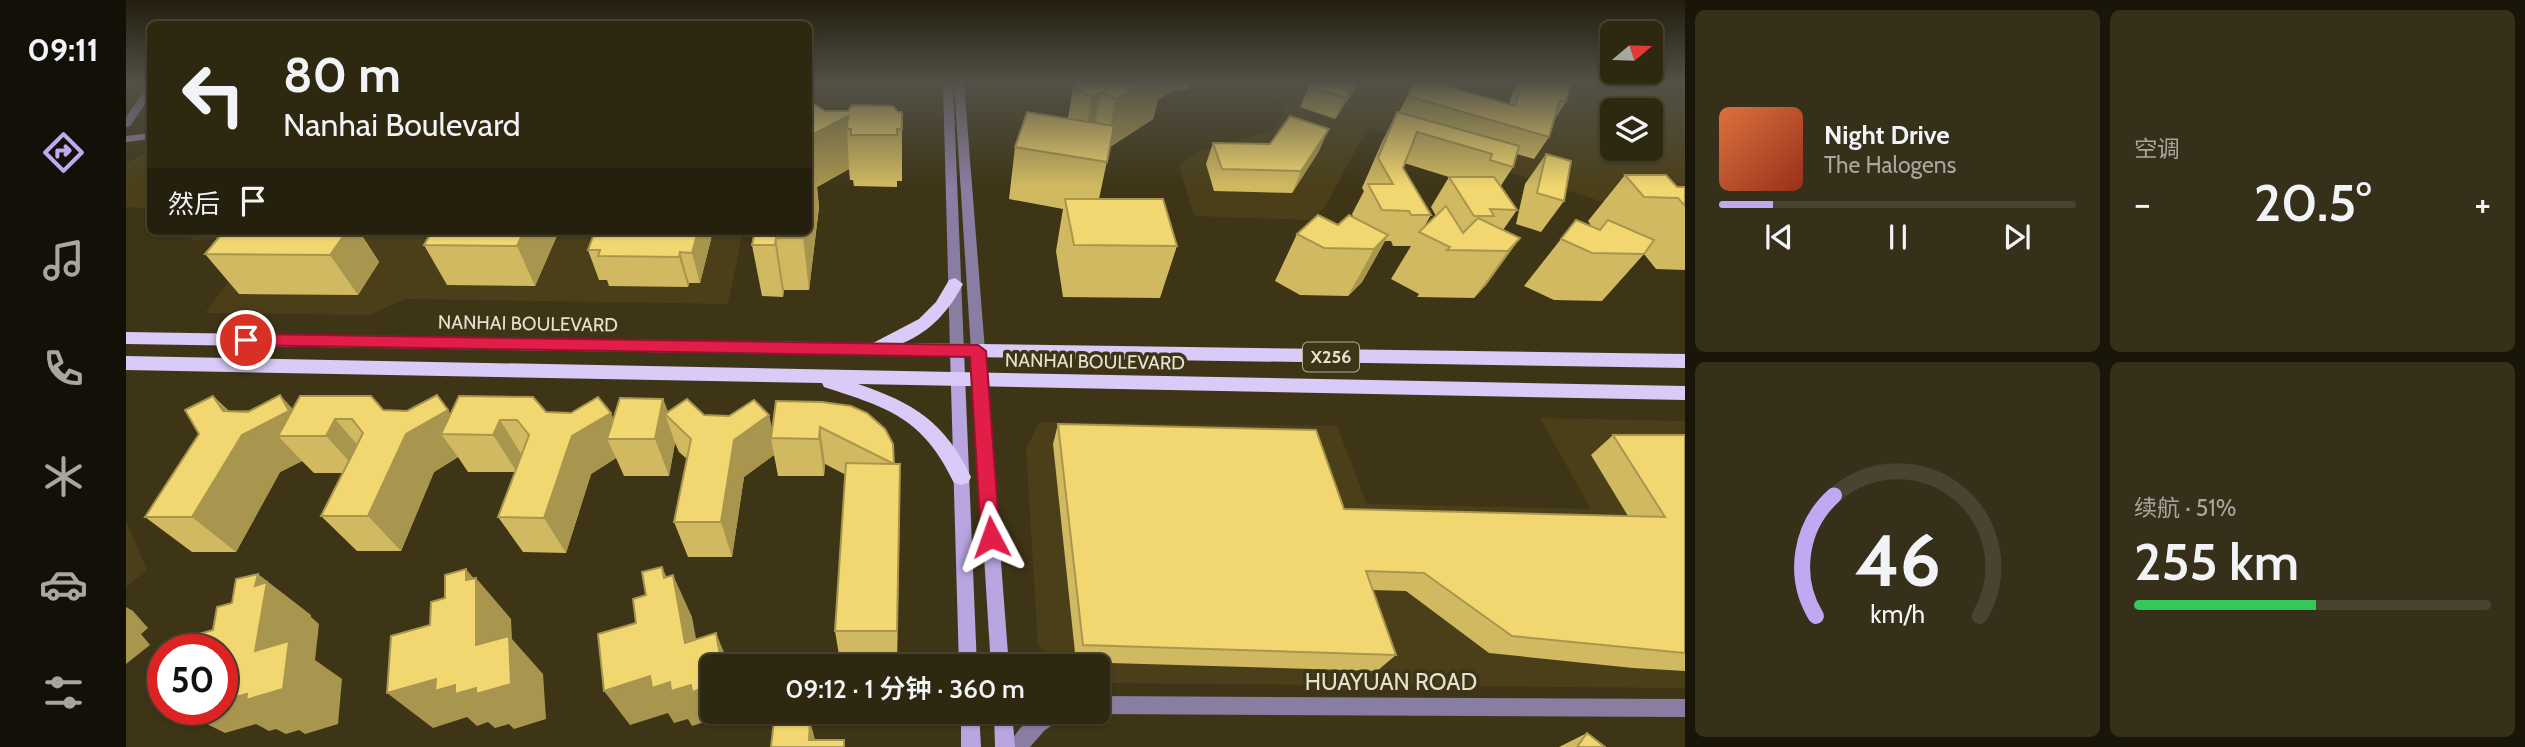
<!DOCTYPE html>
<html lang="zh">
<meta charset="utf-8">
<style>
:root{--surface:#2e2811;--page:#36301a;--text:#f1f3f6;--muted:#a7a69f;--line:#494431;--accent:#c1a8f3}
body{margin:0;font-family:Cabin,"Noto Sans SC",sans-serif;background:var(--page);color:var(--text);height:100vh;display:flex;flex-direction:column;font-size:26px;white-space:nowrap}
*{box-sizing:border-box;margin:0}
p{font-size:23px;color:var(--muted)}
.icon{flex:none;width:38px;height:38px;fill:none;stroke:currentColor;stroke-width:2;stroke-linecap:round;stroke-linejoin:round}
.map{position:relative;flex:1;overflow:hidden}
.drawer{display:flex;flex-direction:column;gap:10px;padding:10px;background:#191609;width:840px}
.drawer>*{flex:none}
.guide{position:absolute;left:21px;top:21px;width:665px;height:214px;border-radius:10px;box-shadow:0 2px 5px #0004,0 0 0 2px var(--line);background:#2e2811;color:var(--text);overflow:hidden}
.needle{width:46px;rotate:71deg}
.buttons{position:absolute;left:1474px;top:21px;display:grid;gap:14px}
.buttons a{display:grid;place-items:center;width:63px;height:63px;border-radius:10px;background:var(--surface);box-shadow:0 2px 5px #0004,0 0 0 2px var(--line);font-size:35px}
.speed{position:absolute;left:21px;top:634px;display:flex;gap:14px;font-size:35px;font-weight:700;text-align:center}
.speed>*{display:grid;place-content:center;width:91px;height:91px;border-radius:50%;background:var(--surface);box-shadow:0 2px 5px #0004,0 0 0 2px var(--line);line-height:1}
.speed .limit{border:10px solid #d22;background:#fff;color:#111}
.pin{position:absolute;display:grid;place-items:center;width:60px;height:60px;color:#fff;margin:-30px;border:4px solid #fff;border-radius:50%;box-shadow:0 2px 7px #0007}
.me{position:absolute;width:77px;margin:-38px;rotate:356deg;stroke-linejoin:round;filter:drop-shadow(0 0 5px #0008)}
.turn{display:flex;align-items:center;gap:24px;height:147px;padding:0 21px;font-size:32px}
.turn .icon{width:91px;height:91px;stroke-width:2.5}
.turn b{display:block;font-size:49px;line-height:60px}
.then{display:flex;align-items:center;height:66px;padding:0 21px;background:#0003;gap:14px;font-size:26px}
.big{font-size:52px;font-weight:600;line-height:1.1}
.drawer .tile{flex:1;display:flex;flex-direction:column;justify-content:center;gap:10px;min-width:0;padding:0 24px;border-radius:10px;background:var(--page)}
.drawer .dial{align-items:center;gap:0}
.dial svg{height:182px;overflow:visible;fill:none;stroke:var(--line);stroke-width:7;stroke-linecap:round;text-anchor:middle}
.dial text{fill:var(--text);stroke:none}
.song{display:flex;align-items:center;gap:21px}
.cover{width:84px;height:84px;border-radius:10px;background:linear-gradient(135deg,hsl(20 70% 55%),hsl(10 70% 35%))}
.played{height:7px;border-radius:4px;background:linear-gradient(90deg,var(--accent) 15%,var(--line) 15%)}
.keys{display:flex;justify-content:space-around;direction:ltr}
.heat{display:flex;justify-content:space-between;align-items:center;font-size:38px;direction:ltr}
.charge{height:10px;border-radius:5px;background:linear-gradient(90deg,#34c759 51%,var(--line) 0)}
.drawer .tiles{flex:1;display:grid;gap:10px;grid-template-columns:repeat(2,1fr)}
.trip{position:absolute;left:574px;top:654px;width:410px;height:70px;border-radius:10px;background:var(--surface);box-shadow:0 2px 5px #0004,0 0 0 2px var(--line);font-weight:600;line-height:70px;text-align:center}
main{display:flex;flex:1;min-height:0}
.dock{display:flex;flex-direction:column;width:126px;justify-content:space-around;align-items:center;background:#121007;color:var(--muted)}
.dock .icon{width:49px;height:49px}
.dock .active{color:var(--accent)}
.dock b{font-size:32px;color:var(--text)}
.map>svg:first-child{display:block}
</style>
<main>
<nav class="dock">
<b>09:11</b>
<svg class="icon active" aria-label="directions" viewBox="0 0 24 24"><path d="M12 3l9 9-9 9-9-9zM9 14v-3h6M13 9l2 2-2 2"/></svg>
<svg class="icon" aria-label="music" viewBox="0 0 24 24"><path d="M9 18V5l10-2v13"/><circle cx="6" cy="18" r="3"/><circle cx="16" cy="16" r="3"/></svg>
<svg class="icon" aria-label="phone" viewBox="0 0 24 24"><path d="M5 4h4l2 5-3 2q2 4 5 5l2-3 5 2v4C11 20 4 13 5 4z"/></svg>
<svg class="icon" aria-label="climate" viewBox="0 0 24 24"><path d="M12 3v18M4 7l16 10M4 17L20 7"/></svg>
<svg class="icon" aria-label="car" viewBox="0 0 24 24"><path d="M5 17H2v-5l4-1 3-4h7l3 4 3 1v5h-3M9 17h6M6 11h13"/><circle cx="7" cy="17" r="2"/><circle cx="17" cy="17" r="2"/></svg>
<svg class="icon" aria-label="filters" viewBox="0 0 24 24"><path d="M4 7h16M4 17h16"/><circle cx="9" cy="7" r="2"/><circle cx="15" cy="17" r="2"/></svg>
</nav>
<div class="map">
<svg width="1559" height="747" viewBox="0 0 1559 747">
<rect width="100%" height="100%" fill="#3e3517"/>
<g fill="#4a3f19" fill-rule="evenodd">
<path d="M1150,83h409v145l-317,-101 -43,80 -14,13 -117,-4 -15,-51 17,-12 78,-23 9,-16zM1486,110h38v39h-38z"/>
<path d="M24,151v60l-5,-3 -19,-1v-44z"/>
<path d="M54,231h563l-15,73 -322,-5 -37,16 -164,-2 57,-76 -69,3z"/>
<path d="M1414,418l145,3v267l-588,-5v-16h-38l-21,-23 -12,-195 13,-27 298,4 30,78 224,5z"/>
<path d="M0,521l21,49 -21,17z"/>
</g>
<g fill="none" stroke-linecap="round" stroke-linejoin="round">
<g fill="#897da2" fill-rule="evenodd">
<path d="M817,83h10l11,268 -7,5 -7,-5z"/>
<path d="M828,83h10l21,268 -7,5 -7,-5z"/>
<path d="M24,87v10l-20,29 -4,1v-10l20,-29z"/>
<path d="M24,133v6l-24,3v-6z"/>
<path d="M971,696l588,3v18l-588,-3 -5,-2h5z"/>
<path d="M912,712h26l-2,7 -17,11 -15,17h-22c6,-13 18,-27 30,-35z"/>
</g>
<g fill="#b9a5e0" fill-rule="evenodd">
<path d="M831,346l7,5 13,316h-18l-9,-316z"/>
<path d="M852,346l7,5 24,316h-18l-20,-316z"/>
<path d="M835,712h18l2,35h-20z"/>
<path d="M868,712h18l3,35h-20z"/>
</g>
<g fill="#d9caf8" fill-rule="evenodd">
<path d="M829,278l8,6c-14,27 -32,47 -60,59l782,11v14l-1559,-24v-12l747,11 46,-24 17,-17 13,-22z"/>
<path d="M0,356l1559,30v14l-827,-16c56,19 87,38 113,93l-3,6 -7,2 -7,-2c-31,-65 -65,-75 -130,-96l-2,-4 -696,-13z"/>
</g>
</g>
<g fill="#d0b960" fill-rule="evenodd">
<path d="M955,83h110l-2,6 -17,2 -14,9 -5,19 -43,28 -11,52 78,47 -17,52 -97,-1 -7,-46 7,-42 -54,-10 6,-52 53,-29 5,-31z"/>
<path d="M1288,83l95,21 7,-21h55l-5,19 -12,18 -5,17 -15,22 -17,-5 -4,13 -13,20 17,23 -14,20 17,8 -34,47 -12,13 -57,-1 2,-3 -28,-15 20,-33h-18l-2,-5h-6l-23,41 -14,14 -48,-1 -25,-14 22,-47 41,-9 16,-7 -2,-4 12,-23 -2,-3 20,-46 15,-30h2zM1278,163l45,14 -18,30 5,9 -12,11 7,-12 -28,-47z"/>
<path d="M1183,86h48l-22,33 -35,-12z"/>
<path d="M699,111l77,1v69h-5v6l-43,-1 -1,-6h-3l-1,-11 -32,18 2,20 -10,83h-25l-1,7 -21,-1 -10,-51 2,-8 -1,-6h55z"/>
<path d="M1087,143l106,8 -27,42 -78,-2 -8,-27z"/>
<path d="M1420,154l18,47 -23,31 -25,-8 9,-40z"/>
<path d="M1499,175l52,12h8v83l-29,-1 -12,-15 -42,47 -48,-1 -30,-14 37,-47 31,-12 -4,-6z"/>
<path d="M98,231h135l20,31 -21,33 -119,-1 -34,-40z"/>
<path d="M306,231h127l-24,55 -88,-1 -23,-40z"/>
<path d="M469,231h118l-13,52h-11l-1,4 -79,-1 -2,-6h-8l-11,-30z"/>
<path d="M87,396l16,15 64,-2 90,1 68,4 95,-2 68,7 49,-20 5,13 36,3h65l3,15 4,-29 118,63h6l-3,198 -57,-1 -5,-30 11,-156 -21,-11 -1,12h-46l-4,-21 -30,22 -12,80h-44l-14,-35 13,-63 -8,-7 -4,-9 -6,33h-45l-8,-18 -25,16 -25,79 -43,-1 -25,-35 17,-45h-47l-10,-15 -24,15 -33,79h-44l-36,-35 22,-43h-29l-12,-12 -22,11 -44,80h-44l-47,-35 54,-83z"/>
<path d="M932,424l286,85 284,7 -37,-61 22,-20h72v236l-52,-3 -144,-15 -83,-62 -34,-1 24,65 -19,16 -301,-9 -23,-218z"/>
<path d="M1461,733l18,14h-46z"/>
</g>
<g fill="#a9964e">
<path d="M1016,83h32l-2,8 -14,9 -5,19 -48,31 11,-51z"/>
<path d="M1229,83h4l-24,36 10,-21z"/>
<path d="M975,92l-10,51 -8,5 9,-51z"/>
<path d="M722,116l-1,13 2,40 -32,18 2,20 -10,83 -6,-52 1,-7h4v-94z"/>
<path d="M1203,129l-10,22 -27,42 9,-22z"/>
<path d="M221,231h12l20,31 -21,33 -28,-40z"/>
<path d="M398,231h35l-24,55 -18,-40z"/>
<path d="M572,231h15l-13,52 -8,-30z"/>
<path d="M1262,235l-26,47 -14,14 26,-47z"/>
<path d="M650,238l8,52 -1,7 -8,-52z"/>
<path d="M1394,238l-34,47 -12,13 34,-47z"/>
<path d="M554,252l9,31 -1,4 -9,-30z"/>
<path d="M154,395l35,38 -37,3 24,25 -22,11 -44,80 -44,-35 50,-82 -19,-24 -10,-15 36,36z"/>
<path d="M537,399l7,20 -5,-5 10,29 -6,33 -14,-37z"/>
<path d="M322,410l17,25 -24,-1 17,23 -24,15 -33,79 -33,-35 38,-82z"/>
<path d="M485,413l11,26h-15l9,19 -25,16 -25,79 -22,-35 28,-82z"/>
<path d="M643,415l5,23h-3l3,17 -30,22 -12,80 -11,-35 13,-82z"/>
<path d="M209,419l33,38 -8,16 -34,-37z"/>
<path d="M374,420l23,37 -6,15 -24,-37z"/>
<path d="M694,427l5,37 -1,12 -5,-37z"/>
<path d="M774,464v36l-3,162v-31z"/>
<path d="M536,567l16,34 -5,-26 19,42 12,64 -19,-38 -21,-65z"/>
<path d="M340,569l10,12v-3l35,41 1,20 31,35 3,45 -32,10 -5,-5 -14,4 -7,-6 -11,4 -10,-9 -34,11 -46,-35 49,-14 19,6 21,3v-43l-10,-65z"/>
<path d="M132,574l53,41v2l8,7 -4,36 27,19 -4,45 -33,10 -6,-4 -13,4 -10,-5 -7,2 -13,-7 -31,9 -48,-24h45v-17l33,-41v-65z"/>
<path d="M0,607l7,4 15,17 -7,6 9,11 -24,19z"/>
<path d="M590,633l14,34h-8z"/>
<path d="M524,676l20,6 21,3h21v27h28l1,5 -30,9 -3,-5 -16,5 -4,-7 -14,4 -6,-10 -38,12 -26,-34z"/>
<path d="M684,721l7,26 -8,-7z"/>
</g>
<g fill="#f2d770" stroke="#a9964e" stroke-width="2">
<path d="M955,83h61l-26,16 -15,-7 -9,5 -19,-10z"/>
<path d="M1185,83h44l-10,15 -36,-12z"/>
<path d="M1288,83h22l79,23 7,-23h49l-5,19 -6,-2 -11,37 -141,-41z"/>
<path d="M688,104l11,7h23l4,-6 41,1 5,6h4v17h-5v6h-46v-6h-4l1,-13 -40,21v-30z"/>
<path d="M901,112l87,14 -7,36 -92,-15z"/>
<path d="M1271,112l122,34 -6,21 -23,-7 2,-6 -75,-22 -14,36 28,47h-20l-2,-4 -27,-1 -14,-26h25l-15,-26z"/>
<path d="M1164,116l39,13 -28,42 -79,-2 -9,-26 57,1z"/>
<path d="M1420,154l25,7 -7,40 -27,-8z"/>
<path d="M682,155h6l-6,42z"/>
<path d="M1499,175h41l11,12h8v19l-7,-8 -34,-1z"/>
<path d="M1323,177h45l23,33 -27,-1 4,7h-20z"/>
<path d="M939,199h98l14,47 -103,-1z"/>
<path d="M1320,206l17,27 15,-15 42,20 -12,13 -61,-1 3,-3 -31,-15z"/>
<path d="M1192,215l20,10 11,-10 39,20 -14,14 -50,-1 -27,-14z"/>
<path d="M1450,220l24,10 8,-10 46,20 -10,14 -52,-1 -31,-14z"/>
<path d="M98,231h123l-17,24 -125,-1z"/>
<path d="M306,231h92l-7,15 -93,-1z"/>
<path d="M469,231h103l-6,22 -12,-1 -1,5 -81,-1 2,-6h-12z"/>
<path d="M629,231h49l-1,7h-27l-1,7h-23z"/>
<path d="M154,395l9,16 -47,24 -50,82h-47l54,-83 -14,-24 28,-14 10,15 25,1z"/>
<path d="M311,395l11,15 -42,24 -38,82h-47l42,-83 -11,-14h-17l-9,17h-48l22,-40h71l12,14 24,1z"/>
<path d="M333,396l74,1 13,15 25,1 27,-16 13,16 -39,23 -28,82 -46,-1 31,-82 -12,-15h-17l-7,15 -52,-1z"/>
<path d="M494,398l43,1 -8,40h-48z"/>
<path d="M561,399l17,16 25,1 25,-16 15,15 -35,25 -13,82h-47l17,-83 -26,-25z"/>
<path d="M650,401l46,1 29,4 16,7 18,16 8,15 1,20h6l-3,167h-62l11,-168 48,1 -74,-37 -1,12 -48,-1z"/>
<path d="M932,424l258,6 28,79 321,8 -52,-82h72v218l-173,-17 -88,-63 -58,-2 30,84 -313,-10z"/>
<path d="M536,567l2,11 9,-3 12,68 31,-10 6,34h-10v18l-20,7 -1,-7 -20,6 -1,-9 -18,6 -2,-12 -46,15 -6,-57 38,-11 -3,-24 13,-4 -4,-23z"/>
<path d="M340,569v11l10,-2v67l33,-9 2,48 -35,10v-6l-21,6v-9l-20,6 1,-12 -49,14 4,-57 39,-11 1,-23 14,-4v-23z"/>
<path d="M132,574l-3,12 12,-4 -12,69 34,-10 -6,48 -37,11 1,-6 -22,6 2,-9 -5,1v-43h-53l2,-7 42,-12 4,-23 15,-4 4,-24z"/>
<path d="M37,677v21l-5,1z"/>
<path d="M648,721h36l-1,19h35v7h-73z"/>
<path d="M1461,733l18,14h-28z"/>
</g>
<linearGradient id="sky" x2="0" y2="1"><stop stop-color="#221d0d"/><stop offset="0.44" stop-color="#525147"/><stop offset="1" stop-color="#525147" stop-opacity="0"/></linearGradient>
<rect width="1559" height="187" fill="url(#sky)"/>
<path fill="#e11d48" stroke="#92132f" stroke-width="2" d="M120,334l732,11 8,6 14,186 -3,6 -6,2 -7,-2 -3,-6 -11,-180 -724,-12 -8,-5z"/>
<g text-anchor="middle" stroke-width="7" stroke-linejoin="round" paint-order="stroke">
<rect fill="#3e3517" stroke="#b4ad98" stroke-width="2" x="1177" y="342.5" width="56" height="29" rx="5"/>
<g font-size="18" font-weight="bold" fill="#e6e1d0">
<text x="1205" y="363">X256</text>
</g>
<g font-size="19" fill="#e6e1d0" stroke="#3e3517">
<text transform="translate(402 323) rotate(1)" y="7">NANHAI BOULEVARD</text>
<text transform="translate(969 361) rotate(1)" y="7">NANHAI BOULEVARD</text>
</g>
<g font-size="23" fill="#e6e1d0" stroke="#3e3517">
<text x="1265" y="690">HUAYUAN ROAD</text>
</g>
</g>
</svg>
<div class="buttons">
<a><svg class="needle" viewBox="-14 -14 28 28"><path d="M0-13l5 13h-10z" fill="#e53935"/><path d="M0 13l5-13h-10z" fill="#a7a69f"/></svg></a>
<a><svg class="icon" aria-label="layers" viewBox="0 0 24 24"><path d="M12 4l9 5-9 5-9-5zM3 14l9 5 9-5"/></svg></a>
</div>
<div class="speed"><div class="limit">50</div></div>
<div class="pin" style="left:120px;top:340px;background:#d93025"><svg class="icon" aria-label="arrive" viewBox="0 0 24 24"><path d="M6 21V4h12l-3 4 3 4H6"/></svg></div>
<svg class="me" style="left:865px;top:537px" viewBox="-20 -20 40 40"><path d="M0-17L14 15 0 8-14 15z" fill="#e11d48" stroke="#fff" stroke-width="4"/></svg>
<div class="trip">09:12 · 1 分钟 · 360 m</div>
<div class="guide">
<div class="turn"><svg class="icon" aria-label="left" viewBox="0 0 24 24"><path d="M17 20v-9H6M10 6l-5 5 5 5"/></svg><div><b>80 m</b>Nanhai Boulevard</div></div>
<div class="then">然后<svg class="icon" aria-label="arrive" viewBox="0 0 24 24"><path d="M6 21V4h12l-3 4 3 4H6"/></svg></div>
</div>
</div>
<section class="drawer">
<div class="tiles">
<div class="tile">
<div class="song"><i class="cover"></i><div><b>Night Drive</b><p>The Halogens</p></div></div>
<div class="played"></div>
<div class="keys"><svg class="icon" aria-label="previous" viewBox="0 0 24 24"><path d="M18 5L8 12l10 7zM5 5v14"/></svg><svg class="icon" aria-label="pause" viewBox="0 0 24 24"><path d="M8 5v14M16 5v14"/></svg><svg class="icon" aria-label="next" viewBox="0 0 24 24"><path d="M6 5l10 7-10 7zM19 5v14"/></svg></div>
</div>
<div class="tile"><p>空调</p>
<div class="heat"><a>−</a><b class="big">20.5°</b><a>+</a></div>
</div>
<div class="tile dial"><svg viewBox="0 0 100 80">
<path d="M14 69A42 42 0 1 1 86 69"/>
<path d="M14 69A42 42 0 0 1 22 16" stroke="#c1a8f3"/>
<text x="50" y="56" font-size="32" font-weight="700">46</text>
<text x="50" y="72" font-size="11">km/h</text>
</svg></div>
<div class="tile"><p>续航 · 51%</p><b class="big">255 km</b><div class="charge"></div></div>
</div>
</section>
</main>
